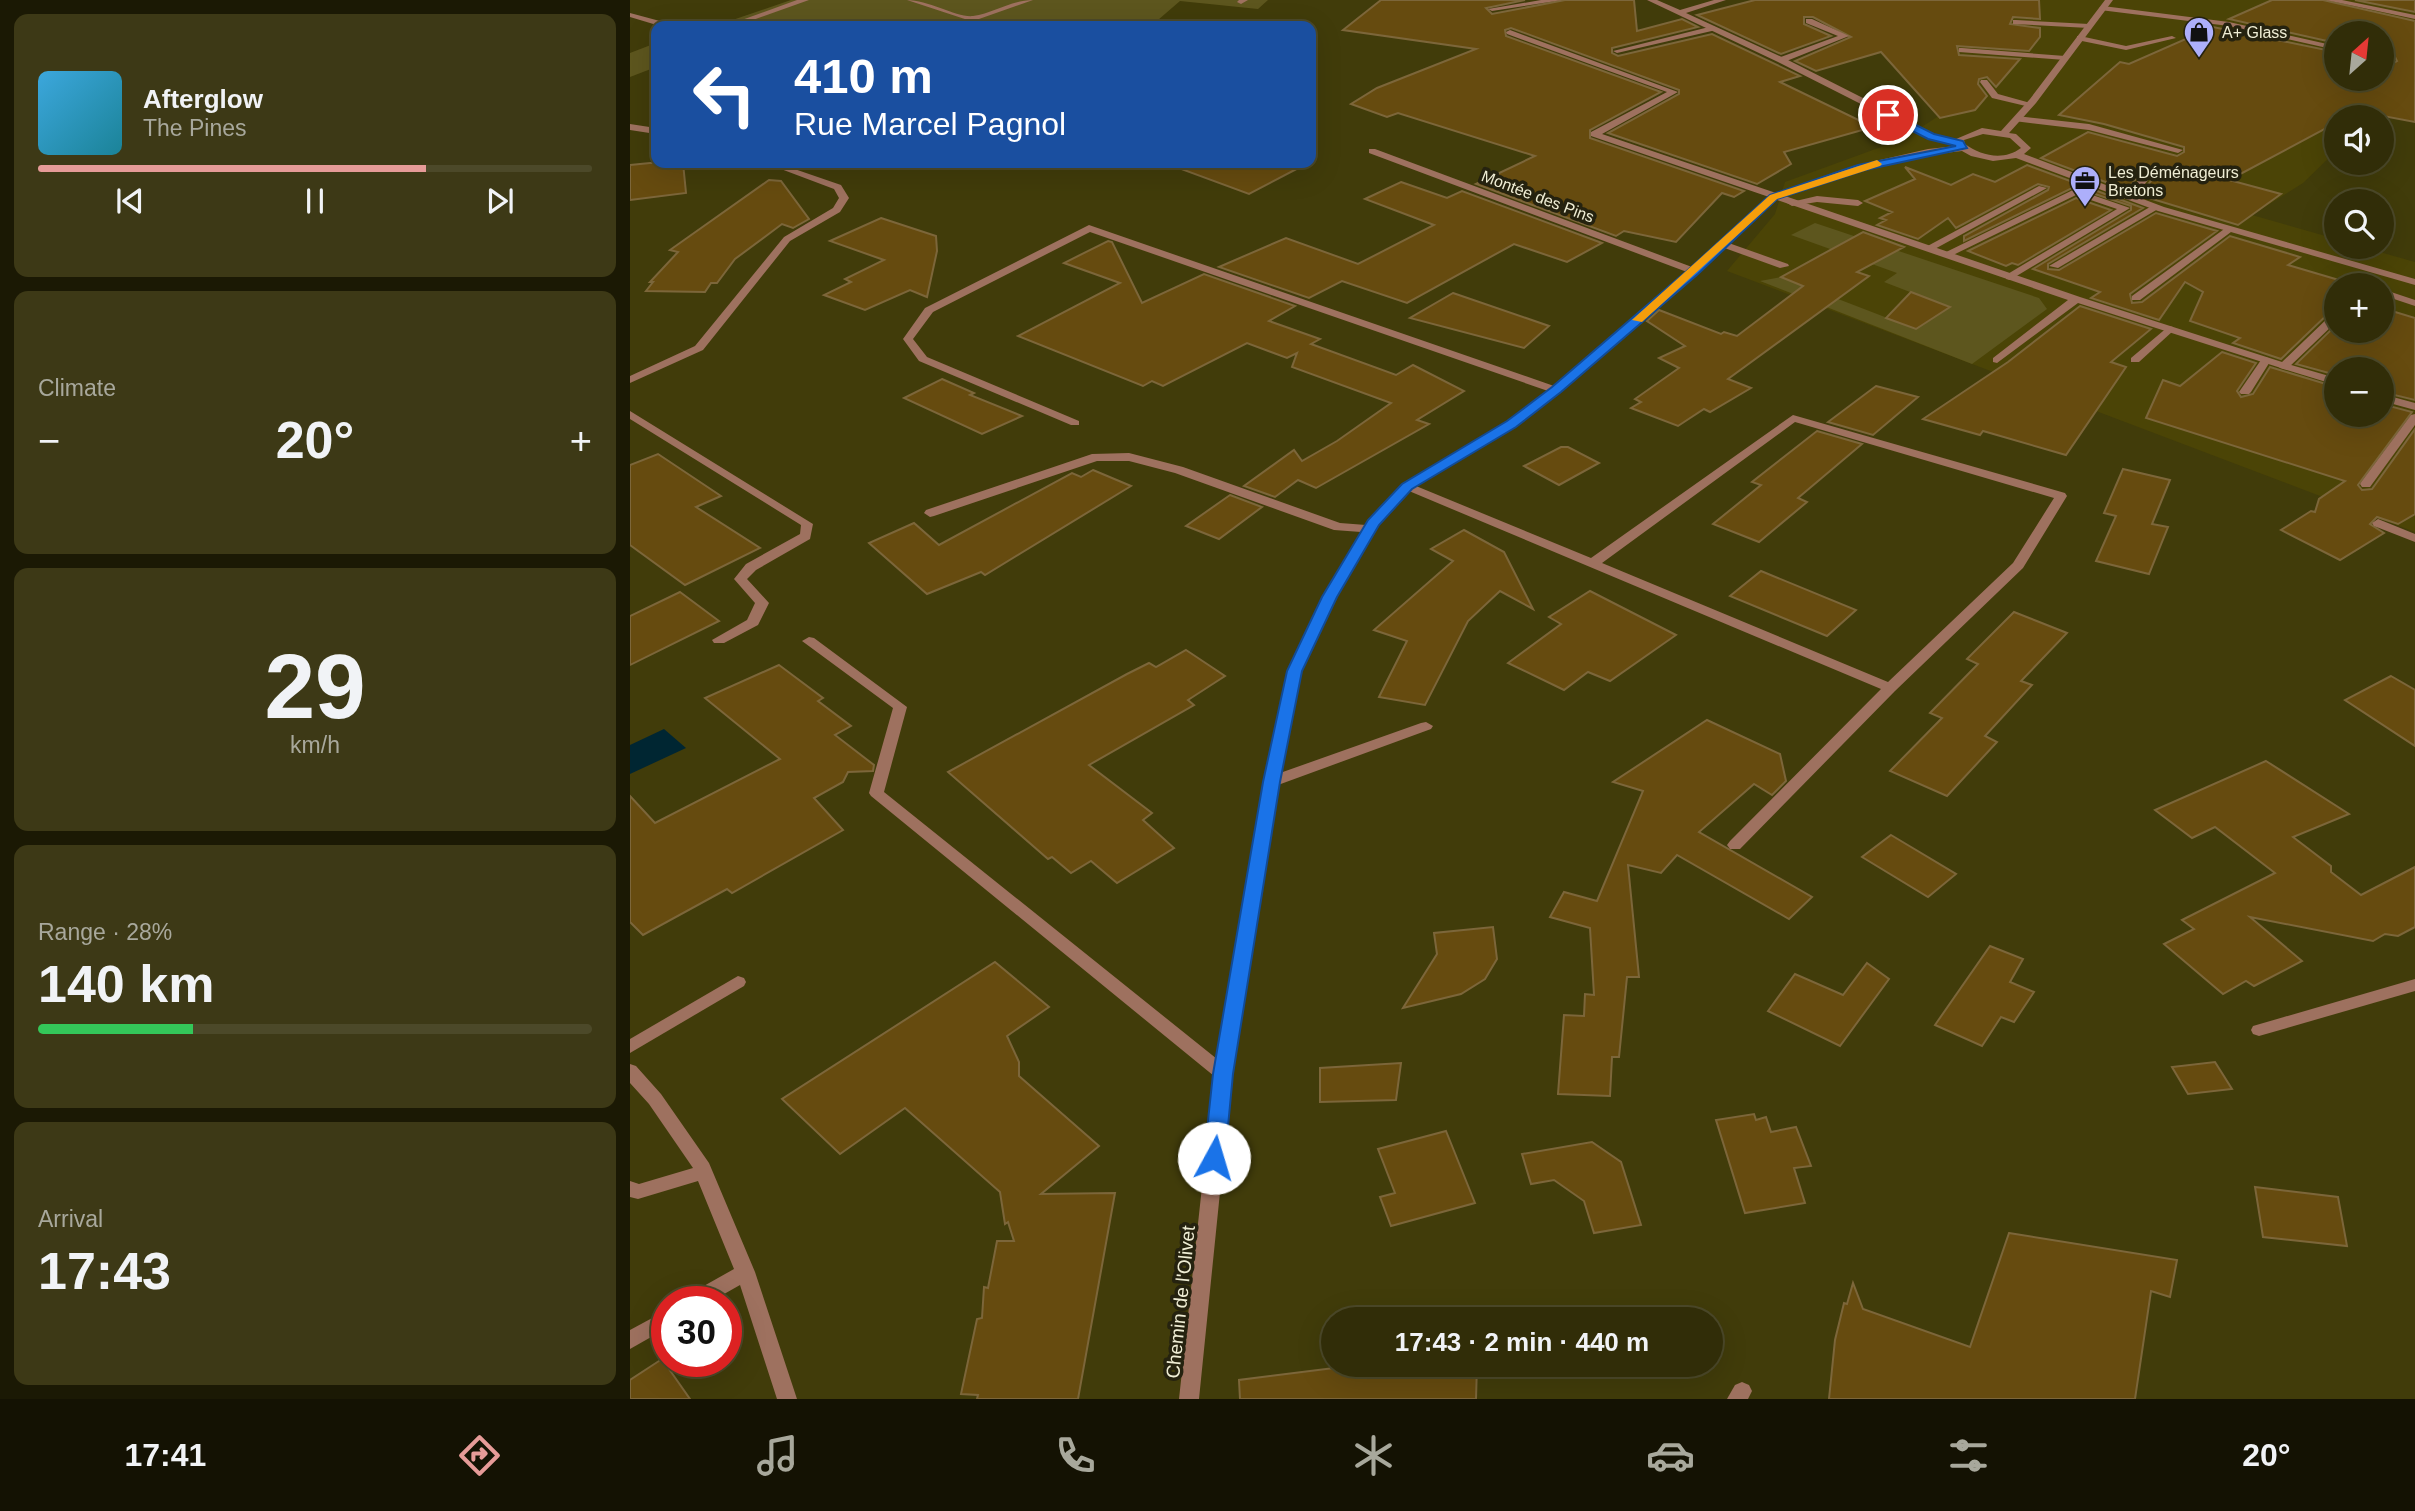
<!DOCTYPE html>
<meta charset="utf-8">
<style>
:root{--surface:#312d08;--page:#3d3916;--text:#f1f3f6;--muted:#a8a89c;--line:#4c4929;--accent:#e69b98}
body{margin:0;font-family:Arial,sans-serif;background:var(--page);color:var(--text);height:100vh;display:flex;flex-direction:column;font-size:26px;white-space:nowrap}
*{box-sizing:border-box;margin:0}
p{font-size:23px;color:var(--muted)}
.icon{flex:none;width:38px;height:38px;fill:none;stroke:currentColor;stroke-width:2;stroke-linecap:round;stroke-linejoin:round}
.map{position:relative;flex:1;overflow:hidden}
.sheet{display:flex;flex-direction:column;gap:14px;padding:14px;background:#1b1904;width:630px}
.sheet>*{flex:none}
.banner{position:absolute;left:21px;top:21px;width:665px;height:147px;border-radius:14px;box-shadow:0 7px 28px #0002,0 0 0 2px var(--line);background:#1a4fa0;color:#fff;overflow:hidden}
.needle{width:46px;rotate:27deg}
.tools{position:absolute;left:1694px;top:21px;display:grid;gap:14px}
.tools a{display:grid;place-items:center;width:70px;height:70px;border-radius:50%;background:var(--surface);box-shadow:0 7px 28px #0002,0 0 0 2px var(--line);font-size:35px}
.speed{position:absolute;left:21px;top:1286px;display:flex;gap:14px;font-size:35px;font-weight:700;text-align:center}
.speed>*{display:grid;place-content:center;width:91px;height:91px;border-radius:50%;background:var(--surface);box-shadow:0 7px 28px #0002,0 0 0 2px var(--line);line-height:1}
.speed .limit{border:10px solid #d22;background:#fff;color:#111}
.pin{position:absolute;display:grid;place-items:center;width:60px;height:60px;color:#fff;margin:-30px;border:4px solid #fff;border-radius:50%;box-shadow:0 2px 7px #0007}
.me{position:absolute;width:77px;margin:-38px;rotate:6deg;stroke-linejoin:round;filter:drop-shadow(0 0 5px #0008)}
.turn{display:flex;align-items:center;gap:24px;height:147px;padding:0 28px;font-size:32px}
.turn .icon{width:91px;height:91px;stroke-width:2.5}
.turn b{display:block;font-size:49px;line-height:60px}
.big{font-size:52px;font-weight:700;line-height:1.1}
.sheet .tile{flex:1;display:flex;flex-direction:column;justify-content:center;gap:10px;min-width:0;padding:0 24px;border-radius:14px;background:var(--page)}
.sheet .dial{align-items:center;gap:0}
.dial b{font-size:91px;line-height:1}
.song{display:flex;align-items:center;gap:21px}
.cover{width:84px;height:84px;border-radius:10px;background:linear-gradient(135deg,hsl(200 70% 55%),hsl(190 70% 35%))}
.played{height:7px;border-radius:4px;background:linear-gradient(90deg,var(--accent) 70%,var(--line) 70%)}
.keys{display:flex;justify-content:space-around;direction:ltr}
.heat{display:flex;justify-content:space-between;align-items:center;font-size:38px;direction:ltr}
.charge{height:10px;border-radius:5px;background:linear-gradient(90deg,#34c759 28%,var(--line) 0)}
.trip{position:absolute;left:691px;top:1307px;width:402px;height:70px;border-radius:35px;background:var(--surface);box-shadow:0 7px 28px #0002,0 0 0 2px var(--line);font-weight:700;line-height:70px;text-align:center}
.dock{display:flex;height:112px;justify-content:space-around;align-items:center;background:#141203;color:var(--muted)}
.dock .icon{width:49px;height:49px}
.dock .on{color:var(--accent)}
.dock b{font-size:32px;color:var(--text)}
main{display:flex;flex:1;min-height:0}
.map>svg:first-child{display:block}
</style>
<main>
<section class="sheet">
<div class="tile">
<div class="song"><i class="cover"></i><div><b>Afterglow</b><p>The Pines</p></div></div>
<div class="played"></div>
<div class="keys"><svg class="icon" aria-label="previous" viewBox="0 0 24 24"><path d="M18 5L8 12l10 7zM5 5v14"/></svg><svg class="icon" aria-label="pause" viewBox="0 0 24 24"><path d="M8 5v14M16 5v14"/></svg><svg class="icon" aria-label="next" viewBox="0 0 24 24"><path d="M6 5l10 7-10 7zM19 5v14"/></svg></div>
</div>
<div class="tile"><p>Climate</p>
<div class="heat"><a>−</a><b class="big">20°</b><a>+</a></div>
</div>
<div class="tile dial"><b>29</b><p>km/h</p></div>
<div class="tile"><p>Range · 28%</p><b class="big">140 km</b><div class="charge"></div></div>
<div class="tile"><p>Arrival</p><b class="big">17:43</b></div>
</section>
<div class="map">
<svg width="1785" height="1399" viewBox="0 0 1785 1399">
<rect width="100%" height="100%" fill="#413c0a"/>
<path fill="#4b4406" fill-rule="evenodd" d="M1263,0h522v81l-42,36h-37v34l-33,32 -51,32 84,24v8h26l53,15v270l-688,-261 48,-57 10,-32 118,-43 62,-40zM1706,33h46v46h-46zM1706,285h46v46h-46zM1706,369h46v46h-46z"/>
<g fill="#5d561e">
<path d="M161,0h477l-10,9 -78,-8 -29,25h-436z"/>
<path d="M26,43v24l-26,10v-24z"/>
<path d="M1185,223l224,75 8,11 -75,55 -212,-83 21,-4 135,52 33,-22 -65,-25 13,-9 -106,-38z"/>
</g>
<path fill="#002632" d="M34,729l22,19 -56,26v-29z"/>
<g fill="#664b0f" stroke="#7c663a" stroke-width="2">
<path d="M751,0h144l-39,8 6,6 73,-14h69l3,31 45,-12 16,8 -86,21v5l6,3 94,-22 88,42 -20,6 93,45 -89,25 7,12 -34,20 -149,-51 71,-39v-4l-168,-62 -6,2 1,6 155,56 -71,38v8l154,53 -10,6 -12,-4 -46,49 -52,-11 -8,5 -140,-52 59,-28 -137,-43 -11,4 -36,-13 26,-16 99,-39 -133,-19z"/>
<path d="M1125,0h284l1,19 -27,-2 -3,7 30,4v9l-11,14 -72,-5 2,9 61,4 -24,28 -9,-10 -8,2 -1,5 9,12 -12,14 -35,8 -59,-66 -65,19 -21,-10 56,-24 -38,-20h-9v7l27,12 -50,18 -84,-39z"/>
<path d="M1642,0h51l92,21v101l-58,-11 -11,6h-10v6l-107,57 52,14 -43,31 -99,-30 12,-14 -1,-5 -11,-1 -12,15 -86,-32 47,-26 89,24 7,-4v-5l-80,-23 -45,-9 61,-53 9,2 84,-37 123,25v27h46v-16l8,2 7,-4 -3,-6 -12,-1v-21h-46v10l-107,-24z"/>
<path d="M1725,0h60v12z"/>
<path d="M20,163h33l3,30 -56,7v-35z"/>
<path d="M544,163h134l-59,31 -76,-28z"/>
<path d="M1397,165l116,43 -95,56v5l11,1 97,-57 61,18 -87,63 2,9 10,-1 88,-66 70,21 -12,8 61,18 -13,2v26l-6,1 -49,47 -48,-16 7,-5 -50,-17 13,-29 -18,-10 -26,38 -68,-22 9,-6 -67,-23 98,-59v-4l-57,-19 -110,54v-5l84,-46 1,-3 -11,-3 -82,44 -8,-10 -30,21 -41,-14 9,-5 -6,-2 12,-6 -27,-11 50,-22 -10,-12 46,18 22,-11 22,8z"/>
<path d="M139,180l12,1 28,38 -16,9 -11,-4 -47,35 -18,24h-6l-6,9 -59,-1 7,-9h-3l28,-30 -8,-2z"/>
<path d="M771,182l46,16 15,-7 140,52 -35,19 -53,-18 -107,59 -65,-22 -33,17 -90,-31 67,-29 72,26 76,-39 -69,-26z"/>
<path d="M1446,198l35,12 -93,55 -6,-2 -6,3 -38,-15z"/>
<path d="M251,218l55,18 1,15 -10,46 -17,-7 -45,20 -41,-15 27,-13 -6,-3 39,-19 -54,-19z"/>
<path d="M1233,232l41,15 -47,25 12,4 -141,103 23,9 -41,24 -6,-3 -26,17 -47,-18 10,-6 -6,-3 44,-31 -20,-10 26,-12 -38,-25 12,-11 62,24 3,-2 13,4 66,-50 -22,-9z"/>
<path d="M478,241l4,1 30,61 62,-29 91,32 -26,15 51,18 -9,5 85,31 17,-10 51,26 -47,29 12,4 -113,64 -18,-8 -23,17 -31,-11 50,-36 8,11 35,-20 54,-38 -99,-36 5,-14 -10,5 -40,-15 -84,43 -11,-5 -9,5 -125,-50 102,-53 -56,-20z"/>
<path d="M1281,292l39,15 -34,22 -30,-11z"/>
<path d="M823,293l73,25 23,8 -25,22 -114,-30z"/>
<path d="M1450,306l71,23 -40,33 15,5 -60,88 -83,-24 -3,4 -57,-16 85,-57z"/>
<path d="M1752,308l33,10v82l-33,-8v-23h-46v6l-40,-11 40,-39v6h46z"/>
<path d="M1592,352l34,11 -19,28 4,6 12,-3 17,-27 66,20v28h46v-11l30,8 -54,73 4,5 10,-1 43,-60v85l-17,10 -21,-7 -7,7 14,9 -44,27 -59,-30 30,-19 4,1 4,-13 26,-18 -199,-63 17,-38 17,6z"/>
<path d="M312,379l32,14 -4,2 52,21 -40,18 -78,-36z"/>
<path d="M1246,386l42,11 -45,38 -45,-13z"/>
<path d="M1187,431l45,13 -64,54 9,4 -48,40 -46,-18 48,-39 -9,-3z"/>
<path d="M931,447h7l31,16 -40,22 -35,-19z"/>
<path d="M28,454l63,42 -25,11 64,41 -75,37 -55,-40v-80z"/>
<path d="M1493,469l47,11 -18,44 16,3 -19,47 -53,-13 20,-45 -12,-3z"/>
<path d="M463,470l38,16 -146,89 -4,-3 -54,22 -58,-51 45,-20 25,22 133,-72 9,4z"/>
<path d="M600,495l32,12 -43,32 -33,-13z"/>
<path d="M834,530l40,22 29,57 -33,-18 -32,30 -43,84 -46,-8 28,-56 -33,-11 79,-69 -22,-12z"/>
<path d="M1131,571l95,39 -29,26 -97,-40z"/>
<path d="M960,591l86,44 -66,46 -22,-9 -24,18 -56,-27 53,-39 -12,-7z"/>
<path d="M50,592l39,29 -89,44v-49z"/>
<path d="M1384,612l53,21 -46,48 11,4 -47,51 12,6 -50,54 -57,-25 52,-53 -12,-5 48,-49 -11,-5z"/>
<path d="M556,650l39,26 -37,24 6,5 -105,60 63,48 -9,7 31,28 -57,35 -26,-22 -20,12 -19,-16 -4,2 -100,-87 179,-98 22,-11 7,4z"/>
<path d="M149,665l44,33 -5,3 33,25 -16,9 39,30 -1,6 -25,1 -5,10 -29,16 29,32 -111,63 -5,-4 -84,46 -13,-13v-126l25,27 125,-64 -75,-61z"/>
<path d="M1761,676l24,14v56l-70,-46z"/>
<path d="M1077,720l73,34 6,27 -14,14 -18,-11 -55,48 113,65 -23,22 -112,-64 -16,18 -33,-8 11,112h-12l-8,80h-7l-2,39 -52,-2 6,-79 20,1 1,-22 9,1 -4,-67 -40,-11 14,-25 33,9 46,-110 -30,-9z"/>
<path d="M1636,761l83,53 -56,23 38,29v6l30,23 54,-28v60l-17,9 -13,-2 -12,7 -123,-24 52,44 -48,25 -8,-5 -23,13 -59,-50 30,-15 -12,-9 93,-47 -60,-46 -23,11 -37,-28z"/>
<path d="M1261,835l65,39 -28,23 -66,-40z"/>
<path d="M863,927l4,32 -12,20 -24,15 -58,14 34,-54 -3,-21z"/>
<path d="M1360,946l33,13 -13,23 24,10 -20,30 -13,-5 -19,29 -47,-21z"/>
<path d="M365,962l54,45 -42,29 12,26v14l80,70 -58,48 74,-1 -37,206h-101l1,-4 -17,-1 16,-75 5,-1 2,-31 4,1 9,-47h17l-6,-19 -3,2 -5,-32 -95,-84 -65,46 -58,-55z"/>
<path d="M1237,963l22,16 -49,67 -72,-35 27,-37 48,21z"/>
<path d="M1585,1062l17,27 -44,5 -16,-27z"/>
<path d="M771,1063l-5,37 -76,2v-34z"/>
<path d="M1124,1114l2,6 10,-3 5,15 25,-5 15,39 -17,2 11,35 -60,10 -29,-93z"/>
<path d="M816,1131l29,72 -84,23 -11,-29 15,-4 -17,-44z"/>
<path d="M962,1142l29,20 20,63 -47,8 -10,-32 -30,-21 -23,4 -9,-30z"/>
<path d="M1625,1187l83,10 9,49 -84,-9z"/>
<path d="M1379,1233l168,27 -7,37 -19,-6 -16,108h-306l6,-59 9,-37 3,1 6,-21 10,26 107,38z"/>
<path d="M32,1359l28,40h-60v-19z"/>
<path d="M728,1365h119l-1,34h-236l-1,-19z"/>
</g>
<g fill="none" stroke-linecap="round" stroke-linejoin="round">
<g fill="#9e715f" fill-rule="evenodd">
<path d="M167,0h12l-73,26h-11z"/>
<path d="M277,0c21,0 51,18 66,16 21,-3 38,-16 60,-16l-54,19 18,7h-11z"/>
<path d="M609,0h9l-7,4 -4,-2z"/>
<path d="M911,0h21l-70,11 -4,-2z"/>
<path d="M1696,0h16l73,15v4z"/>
<path d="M1473,6l126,16 107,24v4l-107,-24 -129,-16 -1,-2z"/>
<path d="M0,13l41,11 1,2h-12l-30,-9z"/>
<path d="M1176,19h6l37,17 -65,26h-6v-4l60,-22 -32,-13z"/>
<path d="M1386,20l73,4 4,2 -4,2 -76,-4v-4z"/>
<path d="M1083,26l4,2 -1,2 -99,23 -4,-2z"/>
<path d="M1450,36l46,10 46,-10 4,2 -50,12 -49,-10v-4z"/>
<path d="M1332,48l103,8 4,2 -4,2 -106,-8v-4z"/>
<path d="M1752,56l12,2 1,2 -4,2 -9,-2z"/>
<path d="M1351,80h6l11,14 36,10 -4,3 -38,-9 -12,-16z"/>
<path d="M1387,116l72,8 94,26 -5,3 -89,-23 -75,-9 -1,-2z"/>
<path d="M1511,177l8,2 -17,20h-6l-2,-2z"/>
<path d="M1409,186l8,2 -116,63 -9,-2z"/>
<path d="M1445,189l55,19 -120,72 -4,-1v-4l111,-66 -41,-14 -127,62 -9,-2z"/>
<path d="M1187,196l41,4 5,3 -5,3 -41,-4 -25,4 -5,-3z"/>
<path d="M1525,204l5,3 -2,2 -100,59 -9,-2z"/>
<path d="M1597,227l8,2 -95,71h-8v-4z"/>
<path d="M1093,241l65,23 1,2 -9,2 -61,-22 -1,-2z"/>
<path d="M1752,289l33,11v6l-33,-11z"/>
<path d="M1539,326l4,1v4l-34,31h-8v-4z"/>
<path d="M1636,357l5,3 -20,32 -2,2h-8l-2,-2 22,-32z"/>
<path d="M1654,363l52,15v7l-56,-17 -2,-2z"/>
<path d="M1752,394l33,9v7l-33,-9z"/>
<path d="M1785,414v11l-45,62h-8l-2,-3 2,-3 49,-66z"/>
<path d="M108,976l6,2 2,4 -2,4 -114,67v-14z"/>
</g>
<g fill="#9e715f" fill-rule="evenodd">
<path d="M1017,0h10l23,10 34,-10h12l-40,13 98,45 150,76 22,5 26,-11 19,3 29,-32 75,-99h8l-77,103 -27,30 7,1 15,14 -7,6 140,53 251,72v6l-257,-74 -142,-53 -23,3 -22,-5 -9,-5 -34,4 -64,14 -79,27 295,101 202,65 50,-48 4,-1v9l-48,46 -4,1 -206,-66 -81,60 -4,-1v-4l75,-58 -291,-100 -79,73 -138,119 -44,34 -100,60 175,72 202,-143 272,78 2,3 -44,72 -128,123 -155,158h-10l-3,-4 3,-4 151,-152 -472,-198 -31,34 -41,72 -35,74 -22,102 141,-50 5,-1 7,4 -2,3 -153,56 -46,289 -33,325h-20l35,-323 -343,-280 -2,-3 24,-85 -91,-67 7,-4 5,1 93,69 -23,85 333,267 47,-277 24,-111 35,-74 38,-65 -27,-2 -159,-57 -46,-12h-32l-163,55 -4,1 -6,-4 2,-3 166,-56 37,-1 54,14 157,56 26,2 37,-42 105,-61 40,-31 -458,-159 -157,80 -20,27 14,18 152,64v4h-8l-152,-64 -16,-22 22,-31 164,-83 465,161 133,-114 -318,-119v-4h6l317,118 77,-70 -178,-61v-4l76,-40 -160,-58 -1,-2 4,-2 168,62 -76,42 174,59 82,-28 70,-16 28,-3 -28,-8 -150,-76zM1353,134l27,4 11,10c-17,13 -40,8 -56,-4l-1,-4zM1165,422l259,76 -41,65 -125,119 -286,-119z"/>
<path d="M0,124l26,4v6l-26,-4z"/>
<path d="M135,163h12l64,22 8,13 -9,14 -50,29 -87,109 -73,33v-7l65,-30 89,-109 49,-29 6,-10 -5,-9z"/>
<path d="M0,411l183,113 -3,15 -54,31 -9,9 22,24 -11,22 -34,18h-10l-2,-3 35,-20 8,-17 -21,-24 12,-15 54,-30 1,-9 -171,-106z"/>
<path d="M1748,519l37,15v8l-41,-16 -2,-3z"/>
<path d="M1785,979v12l-156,45 -6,-2 -2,-4 2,-4z"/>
<path d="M0,1064l6,2 25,28 48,69 46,109 42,127h-20l-37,-114 -30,17h-27l3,-6 48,-27 -36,-88 -60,18 -8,-2v-16l9,3 54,-16 -44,-64 -19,-21z"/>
<path d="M37,1310v18l-37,21v-19z"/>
<path d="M1112,1382l7,3 3,6 -4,8h-21l8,-14z"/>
</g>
</g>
<path fill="#1a73e8" stroke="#114b97" stroke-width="2" d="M1255,113h7l42,21 29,7 4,7 -102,22 -88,29 -79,75 -137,118 -45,35 -104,62 -33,36 -42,72 -35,74 -22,111 -47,292 -8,84 -3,6h-15l-3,-6 9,-84 50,-292 24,-111 35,-74 46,-77 34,-36 105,-63 45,-34 137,-118 81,-74 88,-30 98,-19 -28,-7 -43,-22z"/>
<path fill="#f59e0b" d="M1247,160l5,4 -2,2 -103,33 -135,123 -10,-2 138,-125z"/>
<defs>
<g id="shop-pin" transform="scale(1.575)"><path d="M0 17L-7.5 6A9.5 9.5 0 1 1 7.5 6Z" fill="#adaffb" stroke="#25220f"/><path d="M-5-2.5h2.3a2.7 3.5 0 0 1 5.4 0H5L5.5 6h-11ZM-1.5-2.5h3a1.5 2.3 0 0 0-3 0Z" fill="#111"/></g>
<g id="office-pin" transform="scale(1.575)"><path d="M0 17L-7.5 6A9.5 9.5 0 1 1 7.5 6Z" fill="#adaffb" stroke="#25220f"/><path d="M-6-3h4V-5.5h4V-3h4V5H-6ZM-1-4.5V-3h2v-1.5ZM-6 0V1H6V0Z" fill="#111"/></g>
</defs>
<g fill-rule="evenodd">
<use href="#shop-pin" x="1569" y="32"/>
<use href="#office-pin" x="1455" y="181"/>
</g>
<g text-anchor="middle" stroke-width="7" stroke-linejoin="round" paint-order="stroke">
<g font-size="16" fill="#efedd4" stroke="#25220f" text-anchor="start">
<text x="1592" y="38">A+ Glass</text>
<text x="1478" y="178">Les Déménageurs<tspan x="1478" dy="18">Bretons</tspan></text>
</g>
<g font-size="16" fill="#efedd4" stroke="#25220f">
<text transform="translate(908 196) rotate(21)" y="6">Montée des Pins</text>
</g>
<g font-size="19" fill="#efedd4" stroke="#25220f">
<text transform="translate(550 1302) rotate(-84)" y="7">Chemin de l'Olivet</text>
</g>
</g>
</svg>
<div class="tools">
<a><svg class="needle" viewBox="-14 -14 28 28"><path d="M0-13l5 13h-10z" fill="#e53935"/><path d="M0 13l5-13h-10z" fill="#a8a89c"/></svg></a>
<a><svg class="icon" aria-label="sound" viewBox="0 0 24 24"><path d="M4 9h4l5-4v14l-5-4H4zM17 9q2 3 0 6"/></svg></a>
<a><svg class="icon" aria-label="search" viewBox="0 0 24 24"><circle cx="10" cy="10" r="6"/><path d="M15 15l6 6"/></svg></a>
<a>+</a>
<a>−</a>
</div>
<div class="speed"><div class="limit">30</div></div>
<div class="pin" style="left:1258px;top:115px;background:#d93025"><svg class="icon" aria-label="arrive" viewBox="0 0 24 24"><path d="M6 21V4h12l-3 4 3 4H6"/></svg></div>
<svg class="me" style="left:584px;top:1158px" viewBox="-20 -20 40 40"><circle r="19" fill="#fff"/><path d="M0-13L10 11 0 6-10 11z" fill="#1a73e8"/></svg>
<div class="trip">17:43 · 2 min · 440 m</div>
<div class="banner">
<div class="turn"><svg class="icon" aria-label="left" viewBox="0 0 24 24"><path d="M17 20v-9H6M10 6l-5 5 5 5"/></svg><div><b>410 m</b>Rue Marcel Pagnol</div></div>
</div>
</div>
</main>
<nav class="dock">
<b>17:41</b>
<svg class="icon on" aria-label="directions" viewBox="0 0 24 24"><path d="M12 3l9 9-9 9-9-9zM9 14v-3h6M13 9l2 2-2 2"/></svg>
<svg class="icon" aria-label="music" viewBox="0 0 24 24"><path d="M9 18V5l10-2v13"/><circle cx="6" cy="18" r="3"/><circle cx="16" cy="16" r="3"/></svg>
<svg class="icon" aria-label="phone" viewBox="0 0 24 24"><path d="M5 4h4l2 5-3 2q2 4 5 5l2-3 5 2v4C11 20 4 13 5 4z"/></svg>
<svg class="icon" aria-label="climate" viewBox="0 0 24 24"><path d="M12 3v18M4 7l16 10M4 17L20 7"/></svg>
<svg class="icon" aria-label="car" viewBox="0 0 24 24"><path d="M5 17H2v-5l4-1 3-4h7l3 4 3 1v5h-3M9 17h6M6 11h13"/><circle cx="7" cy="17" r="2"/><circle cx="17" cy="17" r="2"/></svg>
<svg class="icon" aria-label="filters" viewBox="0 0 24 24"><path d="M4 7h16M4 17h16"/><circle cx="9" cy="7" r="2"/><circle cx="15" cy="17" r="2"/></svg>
<b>20°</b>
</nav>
